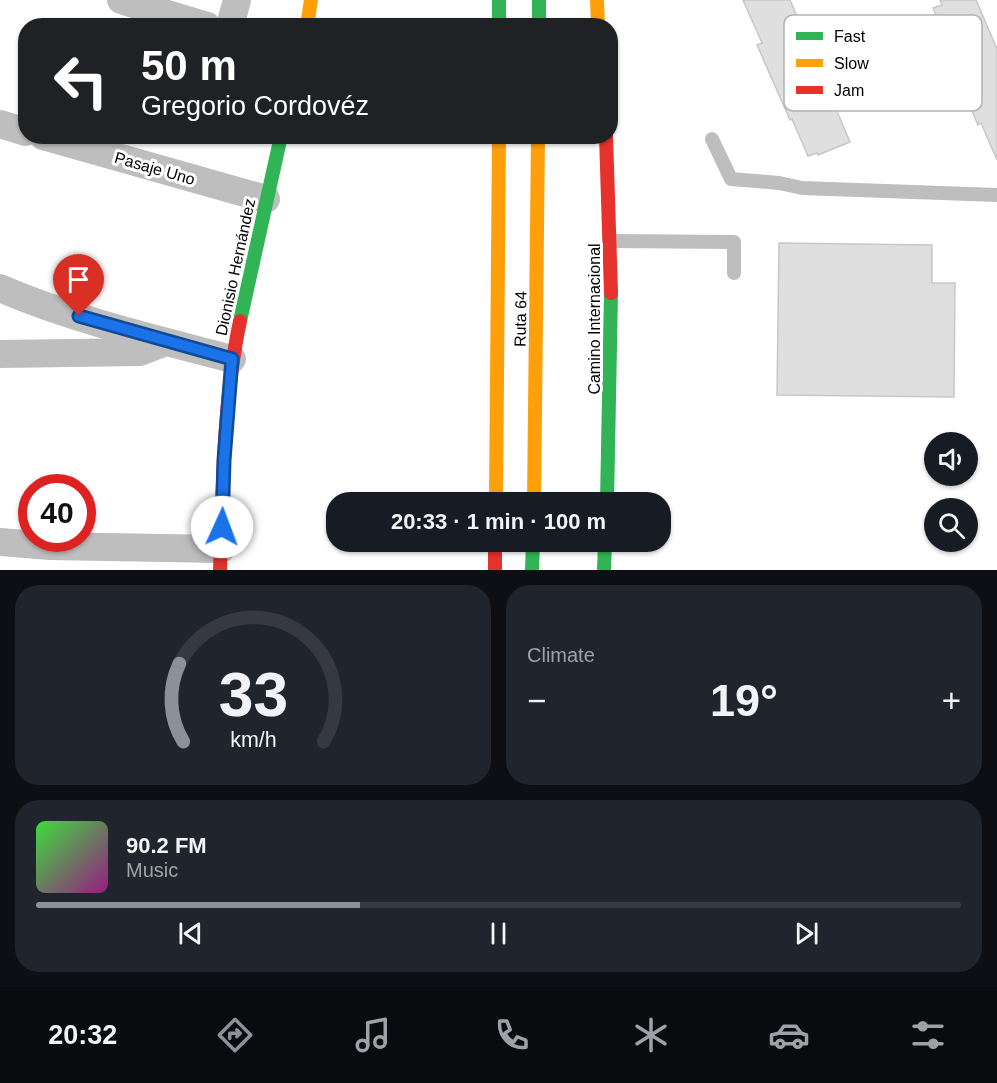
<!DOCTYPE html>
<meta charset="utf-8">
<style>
:root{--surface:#171b24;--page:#20242c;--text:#f1f3f6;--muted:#9ea1a6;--line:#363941;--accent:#8c9099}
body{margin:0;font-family:Helvetica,sans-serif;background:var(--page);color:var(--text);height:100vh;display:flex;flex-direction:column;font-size:22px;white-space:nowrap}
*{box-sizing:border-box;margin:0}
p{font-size:20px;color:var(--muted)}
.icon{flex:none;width:33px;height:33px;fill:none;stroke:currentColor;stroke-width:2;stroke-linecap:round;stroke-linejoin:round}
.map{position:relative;height:570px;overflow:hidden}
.panel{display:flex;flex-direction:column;gap:15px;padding:15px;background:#0d0f14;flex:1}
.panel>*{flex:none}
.guide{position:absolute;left:18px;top:18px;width:600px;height:126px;border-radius:24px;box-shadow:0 2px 4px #0004;background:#202124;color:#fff;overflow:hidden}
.fabs{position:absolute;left:924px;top:432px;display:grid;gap:12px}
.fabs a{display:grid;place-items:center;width:54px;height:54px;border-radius:50%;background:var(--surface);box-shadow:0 2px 4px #0004;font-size:30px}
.speed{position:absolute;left:18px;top:474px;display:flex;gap:12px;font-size:30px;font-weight:700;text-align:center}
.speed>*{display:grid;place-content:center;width:78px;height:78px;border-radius:50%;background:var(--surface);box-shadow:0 2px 4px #0004;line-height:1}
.speed .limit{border:9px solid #d22;background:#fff;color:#111}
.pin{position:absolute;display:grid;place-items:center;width:51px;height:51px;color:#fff;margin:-62px -26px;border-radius:50% 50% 50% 0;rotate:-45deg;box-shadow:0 0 6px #0007}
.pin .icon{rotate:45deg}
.me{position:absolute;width:66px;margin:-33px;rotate:2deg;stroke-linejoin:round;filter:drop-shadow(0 0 4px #0008)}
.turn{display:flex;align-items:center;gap:21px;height:126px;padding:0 24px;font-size:27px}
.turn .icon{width:78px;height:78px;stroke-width:2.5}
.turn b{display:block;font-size:42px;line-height:51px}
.big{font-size:45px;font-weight:700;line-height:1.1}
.panel .widget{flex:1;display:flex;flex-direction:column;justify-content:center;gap:9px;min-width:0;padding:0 21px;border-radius:24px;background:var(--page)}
.panel .dial{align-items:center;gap:0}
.dial svg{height:156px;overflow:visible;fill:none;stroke:var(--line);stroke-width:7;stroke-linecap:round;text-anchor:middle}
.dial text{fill:var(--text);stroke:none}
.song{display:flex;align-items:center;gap:18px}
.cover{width:72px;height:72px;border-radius:9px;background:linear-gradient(135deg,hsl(120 70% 55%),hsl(310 70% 35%))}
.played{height:6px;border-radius:3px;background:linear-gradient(90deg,var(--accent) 35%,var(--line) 35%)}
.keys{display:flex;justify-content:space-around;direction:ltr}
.heat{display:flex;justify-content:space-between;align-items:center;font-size:33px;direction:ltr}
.panel .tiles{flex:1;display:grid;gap:15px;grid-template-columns:1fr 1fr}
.widget:last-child{grid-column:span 2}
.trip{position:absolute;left:326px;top:492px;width:345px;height:60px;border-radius:24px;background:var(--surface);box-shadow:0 2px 4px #0004;font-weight:700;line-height:60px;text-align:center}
.menu{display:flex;height:96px;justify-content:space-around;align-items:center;background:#090b0e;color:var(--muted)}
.menu .icon{width:42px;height:42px}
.menu .on{color:var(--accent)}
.menu b{font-size:27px;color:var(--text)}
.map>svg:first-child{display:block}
</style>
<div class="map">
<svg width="997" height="570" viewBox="0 0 997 570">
<rect width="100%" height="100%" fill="#fff"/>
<g fill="#dfdfdf" stroke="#c7c7c7" stroke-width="1.5">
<path d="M743,0h47l60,142 -32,13 -1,-2 -9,3 -16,-37 -2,1 -33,-75 5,-2z"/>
<path d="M940,0h36l21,49v111l-16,-37 -3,2 -32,-75 4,-2 -17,-40 9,-3z"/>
<path d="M779,243l153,2v38h23l-1,114 -177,-2z"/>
</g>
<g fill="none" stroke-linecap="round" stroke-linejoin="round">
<g stroke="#bebebe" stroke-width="14">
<path d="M712,139l19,40 48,4 23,5 195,7"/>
<path d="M611,241l123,1v31"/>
</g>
<g stroke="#bebebe" stroke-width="28">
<path d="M121,0l86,26"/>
<path d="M230,26l7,-26"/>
<path d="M0,124l26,8"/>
<path d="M43,136l223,63"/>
<path d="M0,288c71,31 156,51 232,71"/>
<path d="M0,354l140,-2 26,-10"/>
<path d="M0,542l50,4 171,3"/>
</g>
<g stroke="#30b455" stroke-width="14">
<path d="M499,0v26"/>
<path d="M539,0v26"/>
<path d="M240,321l41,-185"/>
<path d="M607,502l4,-209"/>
<path d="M532,570l1,-28"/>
<path d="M604,570l1,-28"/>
</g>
<g stroke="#ff9f0a" stroke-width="14">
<path d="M597,0l1,26"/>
<path d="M307,26l4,-26"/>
<path d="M496,502l3,-366"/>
<path d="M534,502l4,-366"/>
</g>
<g stroke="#e5322d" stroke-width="14">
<path d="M606,136l5,157"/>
<path d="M495,542v28"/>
<path d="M220,570c3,-83 3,-168 20,-249"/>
</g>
</g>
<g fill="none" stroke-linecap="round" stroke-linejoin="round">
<g stroke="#114b97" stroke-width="15">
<path id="route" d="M79,316l153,43 -8,101 -2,67"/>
</g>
<use href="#route" stroke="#1a73e8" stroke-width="10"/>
</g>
<g text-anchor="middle" stroke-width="6" stroke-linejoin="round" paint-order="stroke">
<g font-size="16" fill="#000" stroke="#fff">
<text transform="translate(155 168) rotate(16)" y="6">Pasaje Uno</text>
<text transform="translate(235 267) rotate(-78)" y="6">Dionisio Hernández</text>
<text transform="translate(520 319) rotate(-89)" y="6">Ruta 64</text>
<text transform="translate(594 319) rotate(-90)" y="6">Camino Internacional</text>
</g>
</g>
<rect x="784" y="15" width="198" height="96" rx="9" fill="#fff" stroke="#b2b2b2" stroke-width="1.5"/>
<rect x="796" y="32" width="27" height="8" fill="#30b455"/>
<rect x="796" y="59" width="27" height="8" fill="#ff9f0a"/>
<rect x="796" y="86" width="27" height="8" fill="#e5322d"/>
<g font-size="16" fill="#000">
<text x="834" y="42">Fast</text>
<text x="834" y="69">Slow</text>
<text x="834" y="96">Jam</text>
</g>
</svg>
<div class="fabs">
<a><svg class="icon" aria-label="sound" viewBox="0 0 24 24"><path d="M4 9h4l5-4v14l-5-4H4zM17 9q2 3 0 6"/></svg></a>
<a><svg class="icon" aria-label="search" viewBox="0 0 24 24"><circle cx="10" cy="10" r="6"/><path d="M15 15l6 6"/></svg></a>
</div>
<div class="speed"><div class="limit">40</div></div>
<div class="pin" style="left:79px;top:316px;background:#d93025"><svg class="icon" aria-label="arrive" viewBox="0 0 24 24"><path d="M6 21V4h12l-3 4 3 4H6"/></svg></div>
<svg class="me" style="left:222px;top:527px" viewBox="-20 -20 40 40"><circle r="19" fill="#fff"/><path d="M0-13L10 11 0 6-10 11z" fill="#1a73e8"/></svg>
<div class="trip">20:33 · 1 min · 100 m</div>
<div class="guide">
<div class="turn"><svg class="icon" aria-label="left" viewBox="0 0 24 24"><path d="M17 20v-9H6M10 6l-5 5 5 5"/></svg><div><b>50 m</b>Gregorio Cordovéz</div></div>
</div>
</div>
<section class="panel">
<div class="tiles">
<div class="widget dial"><svg viewBox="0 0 100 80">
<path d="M14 69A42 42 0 1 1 86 69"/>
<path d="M14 69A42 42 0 0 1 12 29" stroke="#8c9099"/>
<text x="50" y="56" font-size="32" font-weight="700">33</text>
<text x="50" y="72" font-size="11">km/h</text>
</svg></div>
<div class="widget"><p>Climate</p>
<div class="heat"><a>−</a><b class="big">19°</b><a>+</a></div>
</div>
<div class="widget">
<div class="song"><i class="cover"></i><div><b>90.2 FM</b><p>Music</p></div></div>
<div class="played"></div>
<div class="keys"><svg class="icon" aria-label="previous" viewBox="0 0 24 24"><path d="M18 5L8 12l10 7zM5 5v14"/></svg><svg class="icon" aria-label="pause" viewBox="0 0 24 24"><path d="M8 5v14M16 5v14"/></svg><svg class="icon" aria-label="next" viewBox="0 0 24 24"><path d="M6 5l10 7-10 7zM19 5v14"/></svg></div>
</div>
</div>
</section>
<nav class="menu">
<b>20:32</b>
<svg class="icon on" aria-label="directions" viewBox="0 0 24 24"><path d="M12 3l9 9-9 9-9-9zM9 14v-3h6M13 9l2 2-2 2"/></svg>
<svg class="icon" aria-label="music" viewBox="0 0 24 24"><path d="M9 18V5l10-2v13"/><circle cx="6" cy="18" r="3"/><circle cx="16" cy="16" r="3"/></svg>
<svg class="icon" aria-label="phone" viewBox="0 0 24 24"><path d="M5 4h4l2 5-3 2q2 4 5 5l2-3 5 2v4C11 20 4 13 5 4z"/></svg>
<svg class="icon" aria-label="climate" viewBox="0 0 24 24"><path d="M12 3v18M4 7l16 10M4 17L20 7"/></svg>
<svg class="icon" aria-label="car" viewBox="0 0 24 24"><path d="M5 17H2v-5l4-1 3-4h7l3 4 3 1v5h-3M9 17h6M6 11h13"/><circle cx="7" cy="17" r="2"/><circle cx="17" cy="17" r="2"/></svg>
<svg class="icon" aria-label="filters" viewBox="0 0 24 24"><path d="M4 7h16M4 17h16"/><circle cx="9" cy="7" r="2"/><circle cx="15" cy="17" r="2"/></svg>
</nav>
